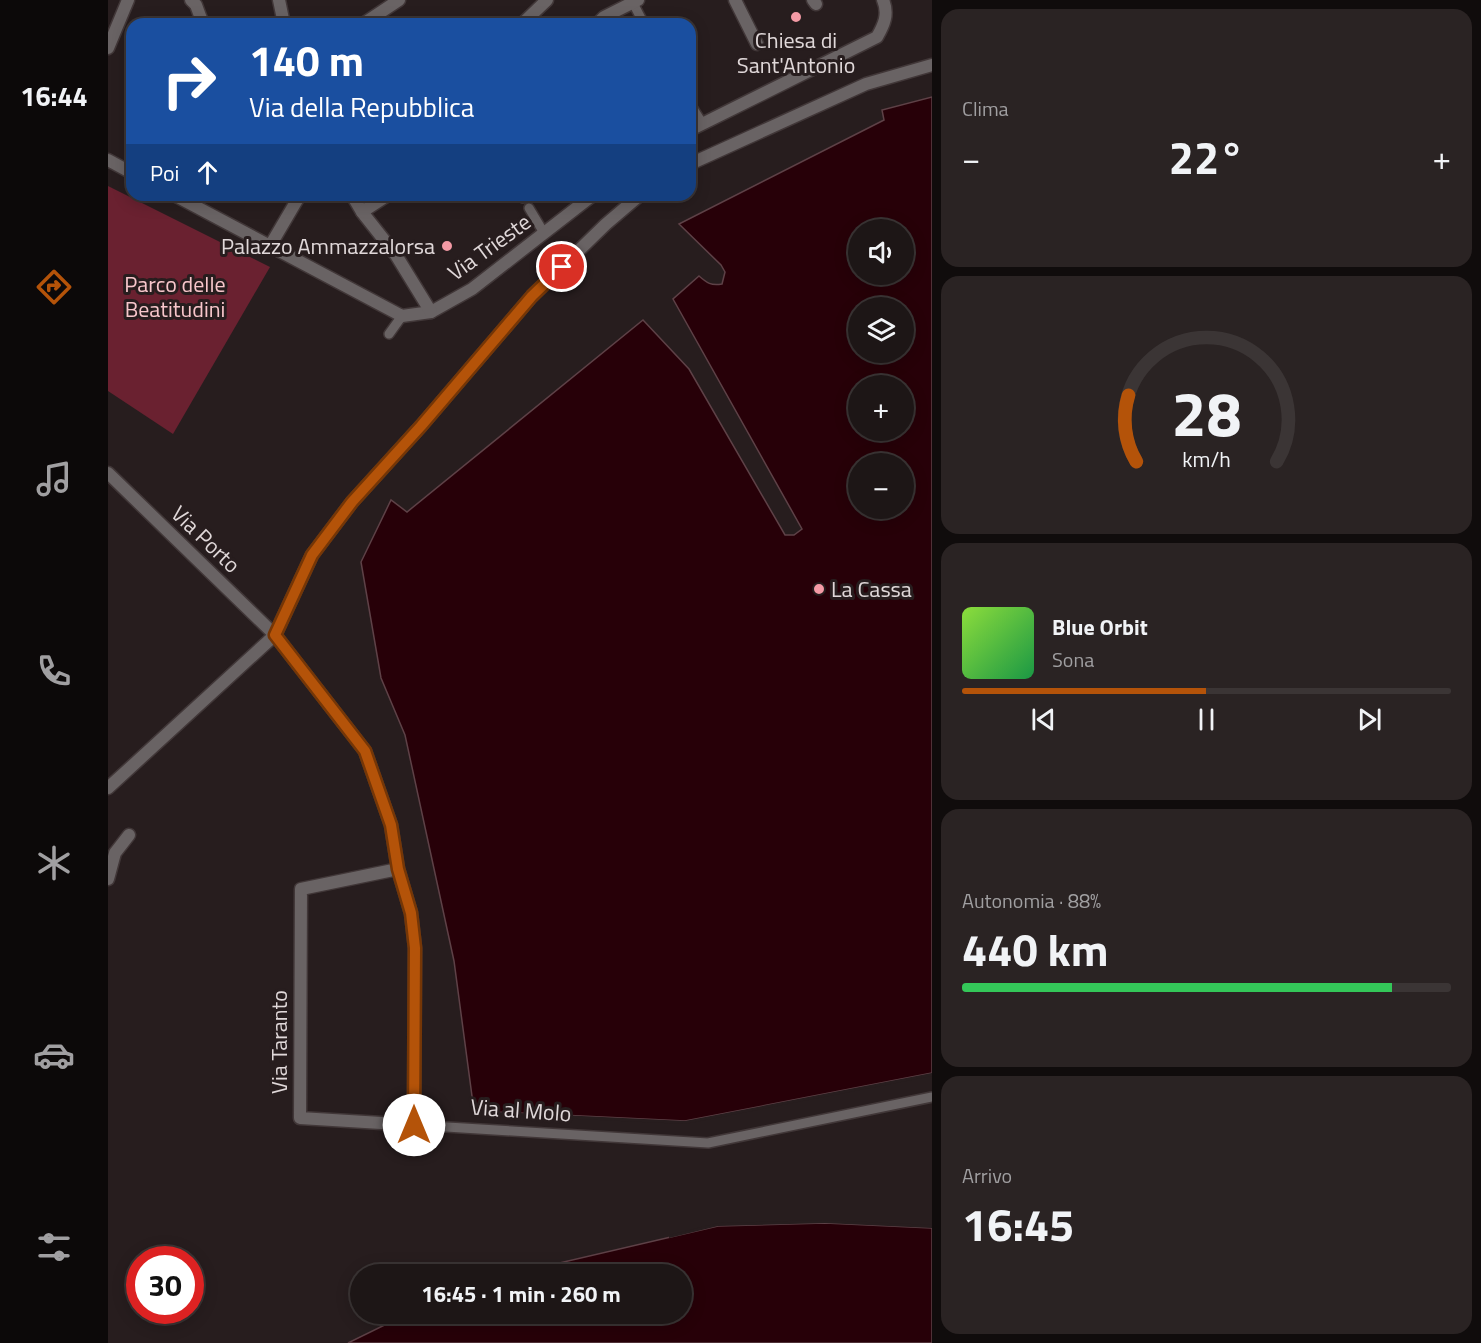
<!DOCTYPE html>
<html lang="it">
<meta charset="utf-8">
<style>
:root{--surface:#1d1616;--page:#2a2323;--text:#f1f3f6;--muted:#a09fa1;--line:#3b3535;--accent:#b45309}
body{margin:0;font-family:"Titillium Web",sans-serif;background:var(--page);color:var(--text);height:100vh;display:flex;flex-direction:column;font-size:22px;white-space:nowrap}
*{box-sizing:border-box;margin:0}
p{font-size:20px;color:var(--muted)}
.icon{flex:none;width:33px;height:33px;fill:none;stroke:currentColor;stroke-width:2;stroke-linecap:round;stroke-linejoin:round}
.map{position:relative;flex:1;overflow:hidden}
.drawer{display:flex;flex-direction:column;gap:9px;padding:9px;background:#100c0c;width:549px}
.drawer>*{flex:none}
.top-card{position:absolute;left:18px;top:18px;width:570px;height:183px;border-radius:18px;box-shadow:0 3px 15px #0003,0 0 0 2px var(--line);background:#1a4fa0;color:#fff;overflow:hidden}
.controls{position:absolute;left:740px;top:219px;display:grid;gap:12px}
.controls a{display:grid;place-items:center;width:66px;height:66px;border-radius:50%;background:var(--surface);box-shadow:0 3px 15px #0003,0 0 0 2px var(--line);font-size:30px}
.speed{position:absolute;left:18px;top:1246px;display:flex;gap:12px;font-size:30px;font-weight:700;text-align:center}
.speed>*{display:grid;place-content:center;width:78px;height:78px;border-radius:50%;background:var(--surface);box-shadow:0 3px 15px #0003,0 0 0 2px var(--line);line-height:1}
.speed .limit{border:9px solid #d22;background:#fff;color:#111}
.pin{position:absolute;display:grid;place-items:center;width:51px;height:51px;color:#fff;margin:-26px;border:3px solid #fff;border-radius:50%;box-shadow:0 2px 6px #0007}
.me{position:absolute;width:66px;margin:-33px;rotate:0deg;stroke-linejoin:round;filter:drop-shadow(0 0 4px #0008)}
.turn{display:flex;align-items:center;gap:21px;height:126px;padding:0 24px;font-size:27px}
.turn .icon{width:78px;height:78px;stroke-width:2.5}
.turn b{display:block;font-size:42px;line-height:51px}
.then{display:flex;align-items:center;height:57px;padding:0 24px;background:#0003;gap:12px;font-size:22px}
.big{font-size:45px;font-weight:700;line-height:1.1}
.drawer .tile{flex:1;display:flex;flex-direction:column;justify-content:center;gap:9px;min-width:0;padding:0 21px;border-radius:18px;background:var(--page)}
.drawer .dial{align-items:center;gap:0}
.dial svg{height:156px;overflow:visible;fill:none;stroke:var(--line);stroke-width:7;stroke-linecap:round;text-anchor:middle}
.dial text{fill:var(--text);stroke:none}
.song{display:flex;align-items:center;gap:18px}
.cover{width:72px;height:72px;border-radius:9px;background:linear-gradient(135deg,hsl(90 70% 55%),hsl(140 70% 35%))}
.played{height:6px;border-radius:3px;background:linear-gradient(90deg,var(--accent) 50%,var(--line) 50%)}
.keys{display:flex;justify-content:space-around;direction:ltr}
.heat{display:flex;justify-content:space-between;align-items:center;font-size:33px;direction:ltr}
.charge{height:9px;border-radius:4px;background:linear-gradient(90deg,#34c759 88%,var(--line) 0)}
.trip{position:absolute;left:242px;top:1264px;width:342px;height:60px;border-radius:30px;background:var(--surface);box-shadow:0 3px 15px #0003,0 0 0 2px var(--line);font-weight:700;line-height:60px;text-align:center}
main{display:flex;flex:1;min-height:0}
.tabs{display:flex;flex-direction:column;width:108px;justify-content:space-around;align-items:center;background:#0c0909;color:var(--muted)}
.tabs .icon{width:42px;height:42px}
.tabs .active{color:var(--accent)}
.tabs b{font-size:27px;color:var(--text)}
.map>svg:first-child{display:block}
</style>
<main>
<nav class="tabs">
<b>16:44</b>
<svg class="icon active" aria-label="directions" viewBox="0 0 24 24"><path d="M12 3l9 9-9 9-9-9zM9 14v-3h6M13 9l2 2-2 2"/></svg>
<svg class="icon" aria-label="music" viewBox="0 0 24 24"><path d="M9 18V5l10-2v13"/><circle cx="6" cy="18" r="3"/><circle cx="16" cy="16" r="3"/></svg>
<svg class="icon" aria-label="phone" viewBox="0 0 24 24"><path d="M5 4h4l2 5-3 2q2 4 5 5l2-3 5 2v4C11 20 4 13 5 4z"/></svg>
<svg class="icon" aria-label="climate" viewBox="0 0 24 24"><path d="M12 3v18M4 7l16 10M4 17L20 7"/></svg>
<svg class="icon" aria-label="car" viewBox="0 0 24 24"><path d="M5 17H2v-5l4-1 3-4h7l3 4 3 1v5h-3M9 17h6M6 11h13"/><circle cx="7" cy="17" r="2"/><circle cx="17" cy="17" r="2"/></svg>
<svg class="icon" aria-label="filters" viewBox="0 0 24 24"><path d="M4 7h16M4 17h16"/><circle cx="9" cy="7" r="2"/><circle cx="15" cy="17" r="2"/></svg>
</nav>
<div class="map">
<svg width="824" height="1343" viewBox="0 0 824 1343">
<rect width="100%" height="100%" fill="#271d1e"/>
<path fill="#6a2130" d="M0,186l162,81 -97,167 -65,-43z"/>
<g fill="#270008" stroke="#5e4147" stroke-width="1.5" fill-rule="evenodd">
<path d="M824,97v976l-247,48 -211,-10 -20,-150 -49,-226 -24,-57 -20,-116 30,-62 16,12 236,-192 46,49 96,166h9l8,-6 -129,-230 26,-23c8,7 12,10 23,8l3,-12 -4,-7 -42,-41 205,-104 -2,-10zM750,230h45v44h-45zM750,308h45v44h-45zM750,386h45v44h-45zM750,464h45v44h-45z"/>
<path d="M717,1223l107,5v115h-584l59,-29h274v-39h-173l210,-49z"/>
</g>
<g fill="#271d1e">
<path d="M824,1073v3l-247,48 -212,-10 1,-3 211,10z"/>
<path d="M717,1220l107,5v3l-107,-5 -107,3 -49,12v-3l49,-12z"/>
</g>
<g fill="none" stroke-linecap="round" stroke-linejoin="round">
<g stroke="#413738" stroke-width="12">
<g id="lane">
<path d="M525,3l11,21"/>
<path d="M582,104l12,19"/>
<path d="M413,195l2,3"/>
<path d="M421,208l15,25"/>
<path d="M281,334l13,-18"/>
<path d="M306,1125l294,18 224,-46"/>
</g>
</g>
<g stroke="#413738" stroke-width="15">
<g id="street">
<path d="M83,0l5,5 7,19"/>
<path d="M171,0l5,24"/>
<path d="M627,0l22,44"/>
<path d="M705,0l3,4"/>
<path d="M255,24l36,-24"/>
<path d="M414,24l25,-24"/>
<path d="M489,24l7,-7 34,-17"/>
<path d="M0,48l20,-48"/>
<path d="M582,130l187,-93c7,-12 12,-23 6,-37"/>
<path d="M0,160l24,13"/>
<path d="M582,164l176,-80 66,-19"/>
<path d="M66,195l228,121 29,-4 41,-23 121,-94"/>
<path d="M244,195l10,17 34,43 35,57"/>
<path d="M254,212l26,-17"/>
<path d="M162,246l30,-51"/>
<path d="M0,473l167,162 90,116 26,74 7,44 13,44 4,35 -1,177 -114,-7 1,-229 97,-20"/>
<path d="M0,788l167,-153 37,-80 40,-53 69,-76 111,-130 74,-72 34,-29"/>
<path d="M0,879l7,-26 14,-18"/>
</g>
</g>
<use href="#lane" stroke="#696364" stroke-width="9"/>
<use href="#street" stroke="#696364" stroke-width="12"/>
</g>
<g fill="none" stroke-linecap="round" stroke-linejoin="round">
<g stroke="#753606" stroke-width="15">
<path id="route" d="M306,1125l1,-177 -4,-35 -13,-44 -7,-44 -26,-74 -90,-116 37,-80 40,-53 69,-76 111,-130 30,-29"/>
</g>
<use href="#route" stroke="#b45309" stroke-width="10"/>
</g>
<g fill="#f49aa5" stroke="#271d1e" stroke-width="2">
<circle cx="688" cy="17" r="6"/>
<circle cx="339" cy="246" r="6"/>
<circle cx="711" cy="589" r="6"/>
</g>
<g text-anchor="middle" stroke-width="6" stroke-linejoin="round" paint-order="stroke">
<g font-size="22" fill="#e0d8d9" stroke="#271d1e">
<text x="688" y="48">Chiesa di<tspan x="688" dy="25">Sant'Antonio</tspan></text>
<text x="327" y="254" text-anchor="end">Palazzo Ammazzalorsa</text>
<text x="723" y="597" text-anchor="start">La Cassa</text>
</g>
<g font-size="22" fill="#e0d8d9" stroke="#271d1e">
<text transform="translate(381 247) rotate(-36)" y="8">Via Trieste</text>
<text transform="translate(98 539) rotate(44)" y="8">Via Porto</text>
<text transform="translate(171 1042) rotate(-90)" y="8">Via Taranto</text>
<text transform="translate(413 1110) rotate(4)" y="8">Via al Molo</text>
</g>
<g font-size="22" fill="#f8c6cb" stroke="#271d1e">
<text x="67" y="292">Parco delle<tspan x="67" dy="25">Beatitudini</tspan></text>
</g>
</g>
</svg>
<div class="controls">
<a><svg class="icon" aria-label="sound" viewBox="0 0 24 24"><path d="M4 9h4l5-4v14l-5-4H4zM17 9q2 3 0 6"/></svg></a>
<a><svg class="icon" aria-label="layers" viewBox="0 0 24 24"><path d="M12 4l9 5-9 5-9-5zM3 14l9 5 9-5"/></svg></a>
<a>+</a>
<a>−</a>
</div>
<div class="speed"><div class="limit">30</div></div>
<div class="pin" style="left:454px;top:267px;background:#d93025"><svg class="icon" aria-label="arrive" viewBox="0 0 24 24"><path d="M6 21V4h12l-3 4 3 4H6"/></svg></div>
<svg class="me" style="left:306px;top:1125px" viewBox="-20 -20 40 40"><circle r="19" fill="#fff"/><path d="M0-13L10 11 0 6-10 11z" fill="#b45309"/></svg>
<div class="trip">16:45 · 1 min · 260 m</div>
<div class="top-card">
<div class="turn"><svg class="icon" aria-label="right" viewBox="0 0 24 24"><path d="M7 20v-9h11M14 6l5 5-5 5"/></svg><div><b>140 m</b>Via della Repubblica</div></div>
<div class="then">Poi<svg class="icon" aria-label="ahead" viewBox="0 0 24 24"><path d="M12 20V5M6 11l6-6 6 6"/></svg></div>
</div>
</div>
<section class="drawer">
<div class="tile"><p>Clima</p>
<div class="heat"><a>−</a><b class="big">22°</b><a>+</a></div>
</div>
<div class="tile dial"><svg viewBox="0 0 100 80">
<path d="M14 69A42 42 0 1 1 86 69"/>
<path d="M14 69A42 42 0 0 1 10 35" stroke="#b45309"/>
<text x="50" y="56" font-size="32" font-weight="700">28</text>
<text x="50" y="72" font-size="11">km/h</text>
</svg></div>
<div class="tile">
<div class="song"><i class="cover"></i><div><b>Blue Orbit</b><p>Sona</p></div></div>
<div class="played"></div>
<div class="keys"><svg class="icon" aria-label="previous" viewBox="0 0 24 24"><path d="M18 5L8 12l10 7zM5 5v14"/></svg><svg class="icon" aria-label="pause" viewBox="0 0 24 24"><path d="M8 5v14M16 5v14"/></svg><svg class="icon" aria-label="next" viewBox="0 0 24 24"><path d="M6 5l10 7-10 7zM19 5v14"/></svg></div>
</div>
<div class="tile"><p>Autonomia · 88%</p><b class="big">440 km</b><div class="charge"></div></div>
<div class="tile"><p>Arrivo</p><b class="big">16:45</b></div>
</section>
</main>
